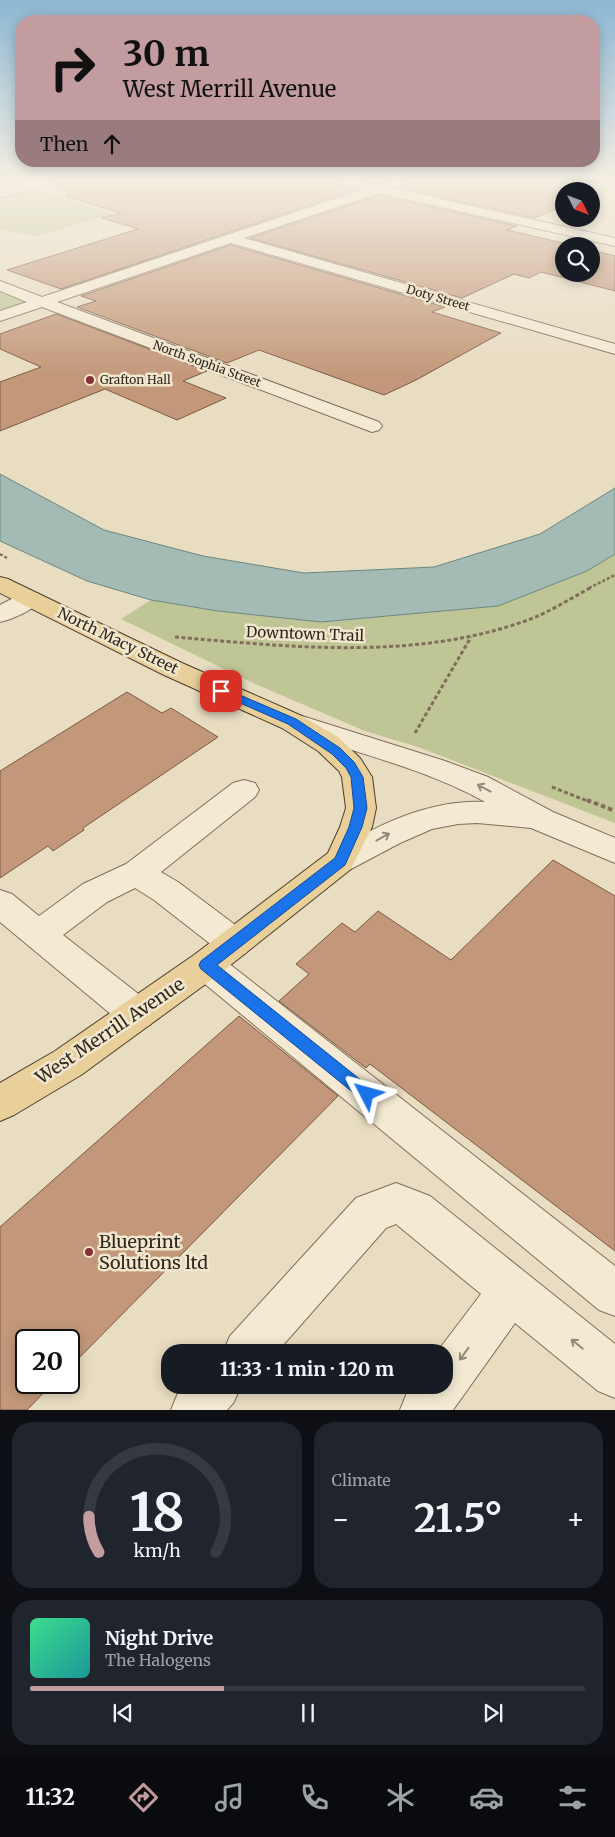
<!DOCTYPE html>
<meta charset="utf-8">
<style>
:root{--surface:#171b24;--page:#20242c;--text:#f1f3f6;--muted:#9ea1a6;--line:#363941;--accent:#c29c9e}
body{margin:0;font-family:Merriweather,serif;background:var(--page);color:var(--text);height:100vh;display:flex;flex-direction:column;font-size:19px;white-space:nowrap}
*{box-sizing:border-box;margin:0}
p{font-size:16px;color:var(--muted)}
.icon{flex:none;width:28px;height:28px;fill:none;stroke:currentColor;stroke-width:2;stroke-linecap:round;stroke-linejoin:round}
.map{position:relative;height:1410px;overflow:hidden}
.side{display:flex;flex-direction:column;gap:12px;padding:12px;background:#0d0f14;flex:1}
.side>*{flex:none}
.banner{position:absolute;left:15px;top:15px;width:585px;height:152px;border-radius:20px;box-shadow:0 2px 12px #0003;background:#c29c9e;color:#111;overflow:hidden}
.needle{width:32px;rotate:132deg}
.fabs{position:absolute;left:555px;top:182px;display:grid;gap:10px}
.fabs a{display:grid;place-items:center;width:45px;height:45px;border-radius:50%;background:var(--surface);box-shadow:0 2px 12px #0003;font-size:25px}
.speed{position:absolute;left:15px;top:1329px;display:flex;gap:10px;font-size:25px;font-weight:700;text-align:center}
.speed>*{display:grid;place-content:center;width:65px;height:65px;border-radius:50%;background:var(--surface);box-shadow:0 2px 12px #0003;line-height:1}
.speed .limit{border:2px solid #111;border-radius:8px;background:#fff;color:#111}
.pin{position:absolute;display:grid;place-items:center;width:42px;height:42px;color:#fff;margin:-21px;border-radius:10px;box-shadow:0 2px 8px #0006}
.me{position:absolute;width:55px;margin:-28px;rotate:309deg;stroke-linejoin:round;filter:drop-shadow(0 0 4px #0008)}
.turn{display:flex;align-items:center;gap:18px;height:105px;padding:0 25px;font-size:22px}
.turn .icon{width:65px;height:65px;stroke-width:2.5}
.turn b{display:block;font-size:35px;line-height:42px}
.then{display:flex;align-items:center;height:48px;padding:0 25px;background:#0003;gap:10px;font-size:19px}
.big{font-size:38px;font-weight:700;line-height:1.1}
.side .card{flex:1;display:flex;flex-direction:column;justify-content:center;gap:8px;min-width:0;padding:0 18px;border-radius:20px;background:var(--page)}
.side .dial{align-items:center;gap:0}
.dial svg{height:130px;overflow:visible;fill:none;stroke:var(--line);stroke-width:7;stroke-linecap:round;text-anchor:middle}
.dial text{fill:var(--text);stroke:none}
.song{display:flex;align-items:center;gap:15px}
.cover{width:60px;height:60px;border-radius:8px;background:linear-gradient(135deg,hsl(150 70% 55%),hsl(180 70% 35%))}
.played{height:5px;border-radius:2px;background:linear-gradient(90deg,var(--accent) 35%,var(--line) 35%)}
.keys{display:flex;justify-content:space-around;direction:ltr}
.heat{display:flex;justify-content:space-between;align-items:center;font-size:28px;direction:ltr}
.side .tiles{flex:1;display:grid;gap:12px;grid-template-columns:1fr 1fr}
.card:last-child{grid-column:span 2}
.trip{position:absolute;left:161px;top:1344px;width:292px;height:50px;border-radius:20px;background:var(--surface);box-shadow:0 2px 12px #0003;font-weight:700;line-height:50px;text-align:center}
.menu{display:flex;height:80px;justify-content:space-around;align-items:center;background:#090b0e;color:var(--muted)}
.menu .icon{width:35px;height:35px}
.menu .on{color:var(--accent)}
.menu b{font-size:22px;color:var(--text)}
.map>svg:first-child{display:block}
</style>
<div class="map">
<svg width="615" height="1410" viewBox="0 0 615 1410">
<rect width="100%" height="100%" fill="#e8dcc1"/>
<g fill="#c0c596">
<path d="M0,179l113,35 -77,22 -36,-7z"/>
<path d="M0,286l43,17 -43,13z"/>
<path d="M615,554v269l-197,-76 -53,-16 -112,-48 -132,-64 30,-19 67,11 103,11 177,-16 89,-35z"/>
</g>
<path fill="#a3bbb4" stroke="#6b8880" d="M0,474l104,56 99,26 101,17 130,-6 106,-33 75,-46v66l-28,17 -89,35 -177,16 -103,-11 -67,-11 -64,-19 -87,-40z"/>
<g fill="#c3987a" stroke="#7c5943">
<path d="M66,179h260l4,5 27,5 -296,100 -54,-19 131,-41 -36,-11 19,-5 -56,-17 5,-3 -19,-5 11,-4z"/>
<path d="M415,179h135l14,3v24l-29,12 -136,-30 13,-4z"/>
<path d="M379,195l138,31 -10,4 69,16h-12v28h27v-24l24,6v35l-74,-19 -12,6 -15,-4 -52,24 -212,-60z"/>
<path d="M231,245l214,62 -13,5 69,21 -85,47 -32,15 -125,-45 -32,13 -150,-56 19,-6 -15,-5z"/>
<path d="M56,314l151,57 -24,10 43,17 -49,22 -72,-31 -105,42v-49l41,-15 -41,-18v-15z"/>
<path d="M127,692l35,21 9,-5 47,29 -135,91 1,2 -31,21 -5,-5 -48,32v-107z"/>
<path d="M553,860l62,36v355l-245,-187 -4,4 -87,-67 30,-27 -13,-10 46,-41 13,9 23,-21 73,49z"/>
<path d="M239,1016l99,80 -269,272v-28h-43v42h28l-27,28h-27v-183z"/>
</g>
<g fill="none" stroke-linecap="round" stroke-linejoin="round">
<g stroke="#806e5a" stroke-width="2">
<g id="minor">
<path d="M44,179h20l-2,3 -62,15v-6z"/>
<path d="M328,179h22l27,6 18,-6h18l-2,3 -19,6 223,50v8l-236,-53 -135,45 371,106v10l-384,-111 -174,59 322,120 3,4 -3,4 -7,2 -330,-125 -42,14v-10l27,-9 -27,-11v-10l42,16 322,-108 -34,-7z"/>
<path d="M30,592l9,2 3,5c-8,11 -29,20 -42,23v-17l21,-11z"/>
<path d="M302,716l143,45 43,16 65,35 62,26v25l-84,-35 -54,-5 -19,1 -26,5 -32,14 -49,26 -11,4 -11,-4 -5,-8 5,-8c48,-27 99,-54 156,-51 -56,-32 -131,-50 -193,-71l-4,-6 4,-6z"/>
<path d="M244,780l11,3 4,7 -4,7 -94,75 17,10 68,51 5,10 -5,10 -12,4 -12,-4 -68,-53 -19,-12 -28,14 -44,33 87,68 5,11 -5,11 -13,4 -13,-4 -124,-103v-32l12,4 27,22 44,-32 43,-20 107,-81z"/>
<path d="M206,951l12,4 397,311v50l-16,-6 -405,-335 -6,-10 6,-10z"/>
<path d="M396,1183l34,13 185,148v54l-17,-7 -83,-68 -62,87h-53l7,-17 6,-8h32v-33h-8l44,-58 -85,-70 -10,4 -109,124h-54l7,-16 126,-138z"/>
<path d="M185,1385h56l-7,17 -7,8h-56l7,-17z"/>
</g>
</g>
<g stroke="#4e3d2e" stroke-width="2">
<path id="major" d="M0,577l8,2 174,84 120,53 36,21 22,21 12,19 4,31 -4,19 -21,42 -133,106 -137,100 -67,40 -14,6v-38l55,-32 139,-96 134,-102 12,-26 6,-19 -4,-31 -3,-6 -21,-20 -36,-23 -118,-53 -164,-82z"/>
</g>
<g stroke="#806e5a" stroke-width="2.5" stroke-dasharray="3 2" stroke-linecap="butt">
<path d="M0,554l7,4"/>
<path d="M589,588l26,-13"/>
</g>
<g stroke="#806e5a" stroke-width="3" stroke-dasharray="4 2.5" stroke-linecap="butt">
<path d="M175,637c117,10 240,24 353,-17 22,-8 43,-22 64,-33"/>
<path d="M415,733l56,-96"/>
<path d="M552,787l38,15"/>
</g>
<path stroke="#806e5a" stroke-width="4" stroke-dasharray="4.5 3" stroke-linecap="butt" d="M587,800l28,11"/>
<use href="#minor" fill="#f4ead3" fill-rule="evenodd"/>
<use href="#major" fill="#e9d09b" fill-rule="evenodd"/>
</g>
<defs><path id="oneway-shaft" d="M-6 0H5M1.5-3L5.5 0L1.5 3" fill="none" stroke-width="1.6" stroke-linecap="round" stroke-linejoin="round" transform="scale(1.25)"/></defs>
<g stroke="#928878">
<use href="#oneway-shaft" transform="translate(484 788) rotate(-152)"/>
<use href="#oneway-shaft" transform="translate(383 837) rotate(-29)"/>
<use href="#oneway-shaft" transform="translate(577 1344) rotate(-141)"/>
<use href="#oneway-shaft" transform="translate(464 1354) rotate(126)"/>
</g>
<linearGradient id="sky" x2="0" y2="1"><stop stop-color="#8cb7d3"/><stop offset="0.48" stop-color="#f5efe3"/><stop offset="1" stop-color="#f5efe3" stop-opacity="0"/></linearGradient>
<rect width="615" height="376" fill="url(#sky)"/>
<path fill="#1a73e8" stroke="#114b97" d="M221,687l75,32 44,29 14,14 9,15 4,31 -5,19 -17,38 -128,100 155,124 3,5 -3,5 -5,2 -6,-2 -160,-130 -2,-4 2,-4 134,-103 14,-31 5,-19 -3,-31 -5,-9 -14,-14 -44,-30 -71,-31 -2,-2z"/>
<g fill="#883132" stroke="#f1e7cf" stroke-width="2">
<circle cx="90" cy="380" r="5"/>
<circle cx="89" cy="1252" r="5"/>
</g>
<g text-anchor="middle" stroke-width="5" stroke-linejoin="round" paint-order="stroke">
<g font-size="12" fill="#31271d" stroke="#f1e7cf">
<text transform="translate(438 298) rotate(16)" y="4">Doty Street</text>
<text transform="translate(207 364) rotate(20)" y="4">North Sophia Street</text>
</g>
<g font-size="12" fill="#31271d" stroke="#f1e7cf" text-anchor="start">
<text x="100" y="384">Grafton Hall</text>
</g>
<g font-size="15" fill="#31271d" stroke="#f1e7cf">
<text transform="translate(305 634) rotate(2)" y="5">Downtown Trail</text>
<text transform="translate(118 641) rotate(26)" y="5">North Macy Street</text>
</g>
<g font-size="18" fill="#31271d" stroke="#f1e7cf">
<text transform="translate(110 1031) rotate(-34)" y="6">West Merrill Avenue</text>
</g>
<g font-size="18" fill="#31271d" stroke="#f1e7cf" text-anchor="start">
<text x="99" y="1248">Blueprint<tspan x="99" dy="21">Solutions ltd</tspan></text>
</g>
</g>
</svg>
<div class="fabs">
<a><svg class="needle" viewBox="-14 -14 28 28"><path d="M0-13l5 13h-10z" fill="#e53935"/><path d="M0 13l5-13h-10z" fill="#9ea1a6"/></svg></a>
<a><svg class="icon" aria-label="search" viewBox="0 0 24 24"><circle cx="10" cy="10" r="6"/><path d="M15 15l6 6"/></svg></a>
</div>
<div class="speed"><div class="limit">20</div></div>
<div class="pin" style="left:221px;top:691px;background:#d93025"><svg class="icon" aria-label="arrive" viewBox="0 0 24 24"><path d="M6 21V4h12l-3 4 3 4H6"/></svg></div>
<svg class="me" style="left:367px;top:1094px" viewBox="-20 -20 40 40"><path d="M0-17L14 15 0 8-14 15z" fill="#1a73e8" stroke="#fff" stroke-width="4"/></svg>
<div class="trip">11:33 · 1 min · 120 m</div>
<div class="banner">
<div class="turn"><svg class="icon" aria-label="right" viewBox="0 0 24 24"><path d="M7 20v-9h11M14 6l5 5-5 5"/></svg><div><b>30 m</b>West Merrill Avenue</div></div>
<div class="then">Then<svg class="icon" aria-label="ahead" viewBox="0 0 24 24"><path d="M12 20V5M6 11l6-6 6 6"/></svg></div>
</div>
</div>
<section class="side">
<div class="tiles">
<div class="card dial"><svg viewBox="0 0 100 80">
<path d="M14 69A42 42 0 1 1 86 69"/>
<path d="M14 69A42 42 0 0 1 8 47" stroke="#c29c9e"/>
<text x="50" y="56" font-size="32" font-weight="700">18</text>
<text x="50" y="72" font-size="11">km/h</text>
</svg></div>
<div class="card"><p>Climate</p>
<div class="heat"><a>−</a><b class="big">21.5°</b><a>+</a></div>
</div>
<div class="card">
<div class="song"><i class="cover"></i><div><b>Night Drive</b><p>The Halogens</p></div></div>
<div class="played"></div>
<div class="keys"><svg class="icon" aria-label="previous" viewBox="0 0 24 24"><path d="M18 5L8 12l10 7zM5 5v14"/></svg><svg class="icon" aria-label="pause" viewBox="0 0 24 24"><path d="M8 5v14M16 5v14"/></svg><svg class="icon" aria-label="next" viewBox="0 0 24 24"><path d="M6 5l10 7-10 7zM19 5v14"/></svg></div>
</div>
</div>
</section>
<nav class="menu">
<b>11:32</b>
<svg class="icon on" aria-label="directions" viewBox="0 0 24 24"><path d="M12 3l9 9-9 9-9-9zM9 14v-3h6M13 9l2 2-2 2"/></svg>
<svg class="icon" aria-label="music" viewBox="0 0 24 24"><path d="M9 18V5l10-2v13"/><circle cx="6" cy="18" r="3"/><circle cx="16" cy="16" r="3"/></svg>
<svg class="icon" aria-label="phone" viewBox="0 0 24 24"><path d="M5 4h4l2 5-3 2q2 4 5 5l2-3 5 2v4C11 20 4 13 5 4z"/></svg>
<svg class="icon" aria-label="climate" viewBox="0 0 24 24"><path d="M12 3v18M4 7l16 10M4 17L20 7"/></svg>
<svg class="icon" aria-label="car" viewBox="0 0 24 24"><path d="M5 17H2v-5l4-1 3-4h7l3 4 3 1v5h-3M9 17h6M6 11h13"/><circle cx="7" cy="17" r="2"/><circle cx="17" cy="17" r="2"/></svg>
<svg class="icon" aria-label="filters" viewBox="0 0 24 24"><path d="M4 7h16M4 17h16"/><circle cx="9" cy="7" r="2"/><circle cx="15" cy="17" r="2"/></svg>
</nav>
